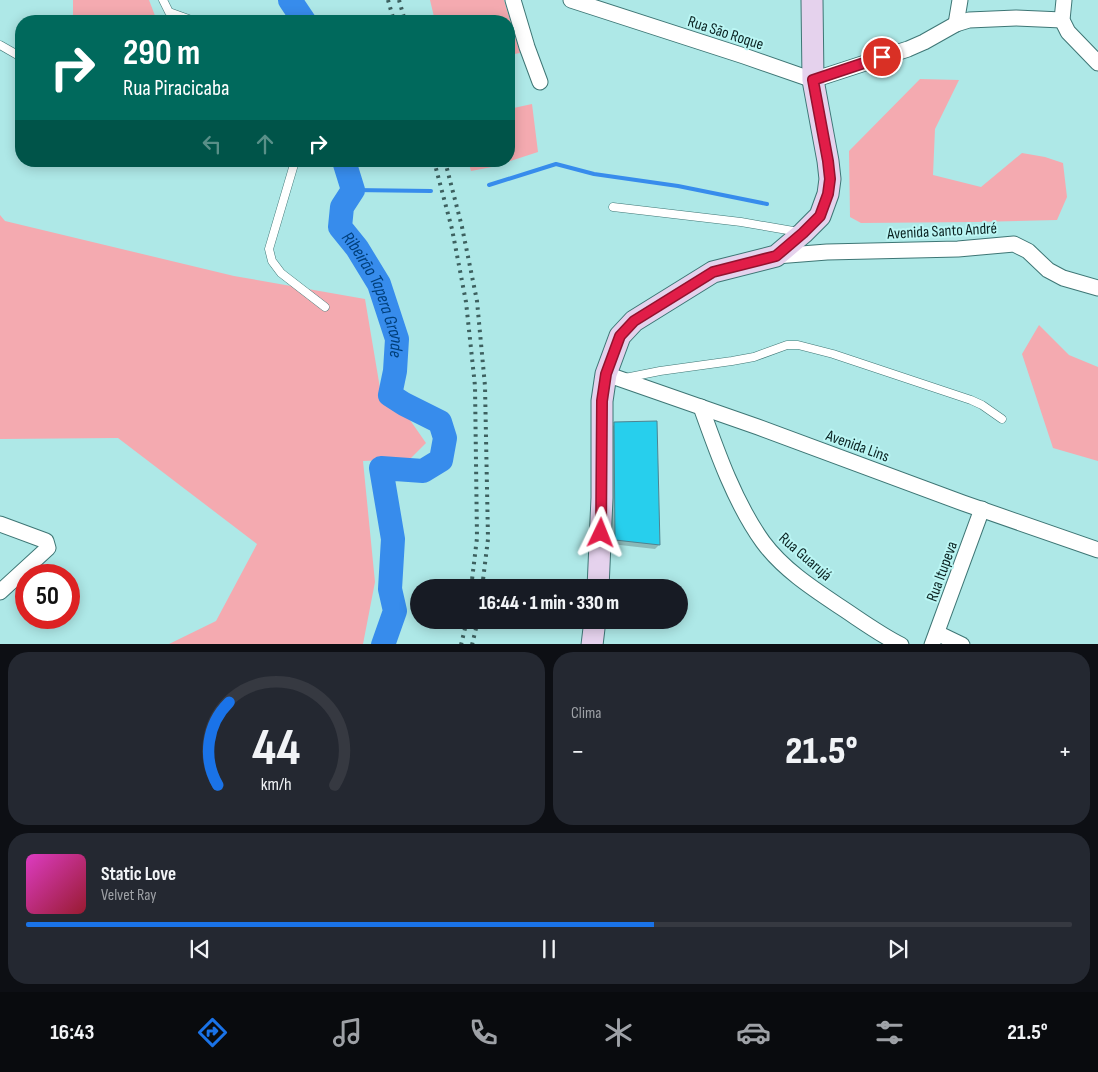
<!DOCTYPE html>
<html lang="pt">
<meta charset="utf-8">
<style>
:root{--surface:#171b24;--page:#242831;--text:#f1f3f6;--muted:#9ea1a6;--line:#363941;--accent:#1a73e8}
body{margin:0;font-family:"Sofia Sans Condensed",sans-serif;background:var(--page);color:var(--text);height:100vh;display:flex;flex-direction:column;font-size:19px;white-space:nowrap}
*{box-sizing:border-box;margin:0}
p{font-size:16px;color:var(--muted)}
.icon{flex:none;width:28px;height:28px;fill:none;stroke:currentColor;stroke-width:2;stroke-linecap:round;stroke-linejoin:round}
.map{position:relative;height:644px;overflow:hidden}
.drawer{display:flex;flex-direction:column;gap:8px;padding:8px;background:#0d0f14;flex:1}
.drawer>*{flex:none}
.hud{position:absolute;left:15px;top:15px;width:500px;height:152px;border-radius:20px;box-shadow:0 2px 12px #0003;background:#00695c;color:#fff;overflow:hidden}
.speed{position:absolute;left:15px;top:564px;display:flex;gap:10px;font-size:25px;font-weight:700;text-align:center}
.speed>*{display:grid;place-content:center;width:65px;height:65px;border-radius:50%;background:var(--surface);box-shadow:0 2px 12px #0003;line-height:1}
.speed .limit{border:8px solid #d22;background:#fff;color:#111}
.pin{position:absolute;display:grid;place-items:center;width:42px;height:42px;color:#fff;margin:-21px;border:2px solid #fff;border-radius:50%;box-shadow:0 1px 5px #0007}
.me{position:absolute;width:55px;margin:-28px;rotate:2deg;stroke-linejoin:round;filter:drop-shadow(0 0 4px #0008)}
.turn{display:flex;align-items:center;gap:18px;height:105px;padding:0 25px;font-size:22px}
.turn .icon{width:65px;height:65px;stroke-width:2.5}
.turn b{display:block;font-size:35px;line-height:42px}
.lanes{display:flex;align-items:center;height:48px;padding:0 25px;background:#0003;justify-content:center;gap:25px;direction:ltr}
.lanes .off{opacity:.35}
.big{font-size:38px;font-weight:800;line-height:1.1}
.drawer .widget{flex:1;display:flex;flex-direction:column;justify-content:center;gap:8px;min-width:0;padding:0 18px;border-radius:20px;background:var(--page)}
.drawer .dial{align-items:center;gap:0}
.dial svg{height:130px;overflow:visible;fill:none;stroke:var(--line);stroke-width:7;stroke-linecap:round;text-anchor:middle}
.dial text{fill:var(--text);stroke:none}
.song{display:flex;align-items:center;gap:15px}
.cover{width:60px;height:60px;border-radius:8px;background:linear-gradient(135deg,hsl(310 70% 55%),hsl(350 70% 35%))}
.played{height:5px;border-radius:2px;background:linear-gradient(90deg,var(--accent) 60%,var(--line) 60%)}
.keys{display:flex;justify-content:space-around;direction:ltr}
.heat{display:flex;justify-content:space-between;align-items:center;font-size:28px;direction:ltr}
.drawer .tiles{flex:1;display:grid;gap:8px;grid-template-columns:1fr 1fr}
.widget:last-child{grid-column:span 2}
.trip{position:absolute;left:410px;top:579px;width:278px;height:50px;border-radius:25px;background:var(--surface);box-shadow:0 2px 12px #0003;font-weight:800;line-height:50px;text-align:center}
.tab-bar{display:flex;height:80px;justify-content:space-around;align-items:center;background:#090b0e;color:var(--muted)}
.tab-bar .icon{width:35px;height:35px}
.tab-bar .current{color:var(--accent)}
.tab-bar b{font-size:22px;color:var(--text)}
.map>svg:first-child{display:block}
</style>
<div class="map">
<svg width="1098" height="645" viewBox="0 0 1098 645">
<rect width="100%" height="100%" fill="#aee8e7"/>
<g fill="#f4aab0">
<path d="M73,0h76l8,21h-84z"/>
<path d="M430,0h74l16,53 -11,2v-34h-74z"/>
<path d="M920,79l39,1 -24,49 -2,46 48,12 41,-34 23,4 18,6 4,34 -10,23 -81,2 -115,1 -11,-6 -1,-66z"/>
<path d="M532,104l6,48 -46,15 -21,4 -3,-10h41v-52z"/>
<path d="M0,215l5,6 229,55 131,23 17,101 21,10 23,33 -16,16 -47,2 12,121 -12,62h-194l47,-23 41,-77 -139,-106 -118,1z"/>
<path d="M1039,325l30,30 29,12v94l-45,-13 -31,-94z"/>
</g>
<path fill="#0003" d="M615,424l44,121 -4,4 -44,-5v-116z"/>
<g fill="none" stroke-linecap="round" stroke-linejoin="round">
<g stroke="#378cec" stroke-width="4">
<path d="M489,185l67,-21 38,10 84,12 89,18"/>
<path d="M353,190l78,1"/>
</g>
<g stroke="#378cec" stroke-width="24">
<path d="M290,0l14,21"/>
<path id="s1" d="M344,161l9,29 -11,17 -2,20 17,21 22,36 18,55 -2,32 -5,24 14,9 36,18 5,16 -4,22 -18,11 -42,-3 12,71 -3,50 5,22 -12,34"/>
</g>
</g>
<path fill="#27cfed" stroke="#4f8390" d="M657,421l3,124 -45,-5 -1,-118z"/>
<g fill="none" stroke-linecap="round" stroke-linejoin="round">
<g stroke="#3e7675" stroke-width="9">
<g id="lane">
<path d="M163,0l6,12 25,9"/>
<path d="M0,45l21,12"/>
<path d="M295,161l-26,88 3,12 9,12 44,34"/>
<path d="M613,207l128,15 58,10"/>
<path d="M625,378l35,-7 72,-10 22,-4 33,-12h11l35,9 138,46 11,5 20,14"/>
</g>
</g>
<g stroke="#3e7675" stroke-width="17">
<g id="street">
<path d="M513,0l14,47 13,35"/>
<path d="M571,0l173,56 69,24 95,-31 16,-7 32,-18 13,-4 47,-2 46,2"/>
<path d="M1064,0l-2,20 6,12 30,31"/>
<path d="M956,24l4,-24"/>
<path d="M776,256l51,-4 131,-3 56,-5 14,7 20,19 15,8 35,10"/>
<path d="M606,374l152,53 205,76 135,47"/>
<path d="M701,407c16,45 34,96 62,135 20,27 49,46 76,64 20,13 40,28 62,39"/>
<path d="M0,524l46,17 2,7 -48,44"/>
<path d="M937,633l25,12"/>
<path d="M932,645l50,-136"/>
</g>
</g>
<g stroke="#3e7675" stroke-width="23">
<g id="secondary">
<path d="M598,588l4,-90v-97l4,-27 14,-38 14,-15 79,-49 63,-16 27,-23 17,-17 8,-22 2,-15 -2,-18 -15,-81 -1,-80"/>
<path d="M592,645l3,-25"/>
</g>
</g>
<use href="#lane" stroke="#fff" stroke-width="8"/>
<use href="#street" stroke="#fff" stroke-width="15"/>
<use href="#secondary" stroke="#e5d2ed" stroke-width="21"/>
<g stroke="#3d605f" stroke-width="4" stroke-dasharray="2.5 5" stroke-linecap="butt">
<path d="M388,0l6,21"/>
<path d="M399,0l6,21"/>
<path d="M434,161l18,68 14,73 9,84 2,152 -6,50"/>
<path d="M445,161l17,66 15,74 8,85 3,153 -6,49"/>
<path d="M461,645l6,-25"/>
<path d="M472,645l6,-25"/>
</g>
</g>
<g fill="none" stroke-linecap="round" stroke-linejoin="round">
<g stroke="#92132f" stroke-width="12">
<path id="route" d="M601,533l1,-132 4,-27 14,-38 14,-15 79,-49 63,-16 27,-23 17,-17 8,-22 2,-15 -2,-18 -15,-81 69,-23"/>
</g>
<use href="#route" stroke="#e11d48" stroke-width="9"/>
</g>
<g text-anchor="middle" stroke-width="4" stroke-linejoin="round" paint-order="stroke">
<g font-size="16" fill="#0a2221" stroke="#bbf6f4">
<text transform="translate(726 32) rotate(18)" y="6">Rua São Roque</text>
<text transform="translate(942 230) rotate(-3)" y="6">Avenida Santo André</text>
<text transform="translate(858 445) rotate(20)" y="6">Avenida Lins</text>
<text transform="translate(806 556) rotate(41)" y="6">Rua Guarujá</text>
<text transform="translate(941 571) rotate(-70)" y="6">Rua Itupeva</text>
</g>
<g font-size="18" font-style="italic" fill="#003f7b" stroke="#bbf6f4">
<text dy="6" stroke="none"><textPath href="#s1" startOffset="148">Ribeirão Tapera Grande</textPath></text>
</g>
</g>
</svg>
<div class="speed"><div class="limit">50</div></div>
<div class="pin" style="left:882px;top:57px;background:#d93025"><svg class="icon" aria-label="arrive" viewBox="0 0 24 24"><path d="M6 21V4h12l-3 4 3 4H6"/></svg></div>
<svg class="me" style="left:601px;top:533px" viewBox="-20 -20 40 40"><path d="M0-17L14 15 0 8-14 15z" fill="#e11d48" stroke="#fff" stroke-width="4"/></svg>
<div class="trip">16:44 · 1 min · 330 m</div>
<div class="hud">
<div class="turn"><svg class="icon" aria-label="right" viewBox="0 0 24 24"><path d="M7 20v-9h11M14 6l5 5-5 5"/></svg><div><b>290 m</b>Rua Piracicaba</div></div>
<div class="lanes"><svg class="icon off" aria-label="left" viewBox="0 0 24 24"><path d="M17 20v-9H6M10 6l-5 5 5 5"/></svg><svg class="icon off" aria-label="ahead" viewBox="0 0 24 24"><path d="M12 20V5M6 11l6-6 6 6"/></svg><svg class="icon" aria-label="right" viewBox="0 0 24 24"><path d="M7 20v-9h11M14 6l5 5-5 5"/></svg></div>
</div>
</div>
<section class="drawer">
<div class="tiles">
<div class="widget dial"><svg viewBox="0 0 100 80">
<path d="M14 69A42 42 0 1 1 86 69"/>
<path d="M14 69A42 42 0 0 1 21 18" stroke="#1a73e8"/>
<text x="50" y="56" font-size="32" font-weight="700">44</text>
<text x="50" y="72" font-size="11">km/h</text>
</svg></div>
<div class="widget"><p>Clima</p>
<div class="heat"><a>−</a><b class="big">21.5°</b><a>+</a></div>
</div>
<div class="widget">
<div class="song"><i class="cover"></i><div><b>Static Love</b><p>Velvet Ray</p></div></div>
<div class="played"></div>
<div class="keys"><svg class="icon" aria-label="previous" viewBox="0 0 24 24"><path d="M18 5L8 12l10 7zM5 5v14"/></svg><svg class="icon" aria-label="pause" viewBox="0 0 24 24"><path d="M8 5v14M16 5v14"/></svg><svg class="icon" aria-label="next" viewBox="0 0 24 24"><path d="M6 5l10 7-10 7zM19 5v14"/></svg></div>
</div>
</div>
</section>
<nav class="tab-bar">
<b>16:43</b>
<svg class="icon current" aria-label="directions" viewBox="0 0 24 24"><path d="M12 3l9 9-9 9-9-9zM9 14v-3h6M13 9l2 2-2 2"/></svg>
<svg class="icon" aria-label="music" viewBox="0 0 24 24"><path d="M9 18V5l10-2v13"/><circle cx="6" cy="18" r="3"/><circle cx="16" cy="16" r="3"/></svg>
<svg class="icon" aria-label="phone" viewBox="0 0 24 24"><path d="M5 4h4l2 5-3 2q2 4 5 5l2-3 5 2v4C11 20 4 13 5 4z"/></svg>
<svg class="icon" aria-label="climate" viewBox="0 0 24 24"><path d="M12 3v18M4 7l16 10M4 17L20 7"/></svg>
<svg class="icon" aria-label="car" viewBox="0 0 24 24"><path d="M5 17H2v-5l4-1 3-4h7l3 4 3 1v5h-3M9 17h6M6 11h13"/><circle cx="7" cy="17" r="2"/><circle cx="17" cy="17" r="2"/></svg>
<svg class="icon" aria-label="filters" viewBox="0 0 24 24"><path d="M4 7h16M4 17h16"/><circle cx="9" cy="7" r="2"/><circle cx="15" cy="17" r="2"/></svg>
<b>21.5°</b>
</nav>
